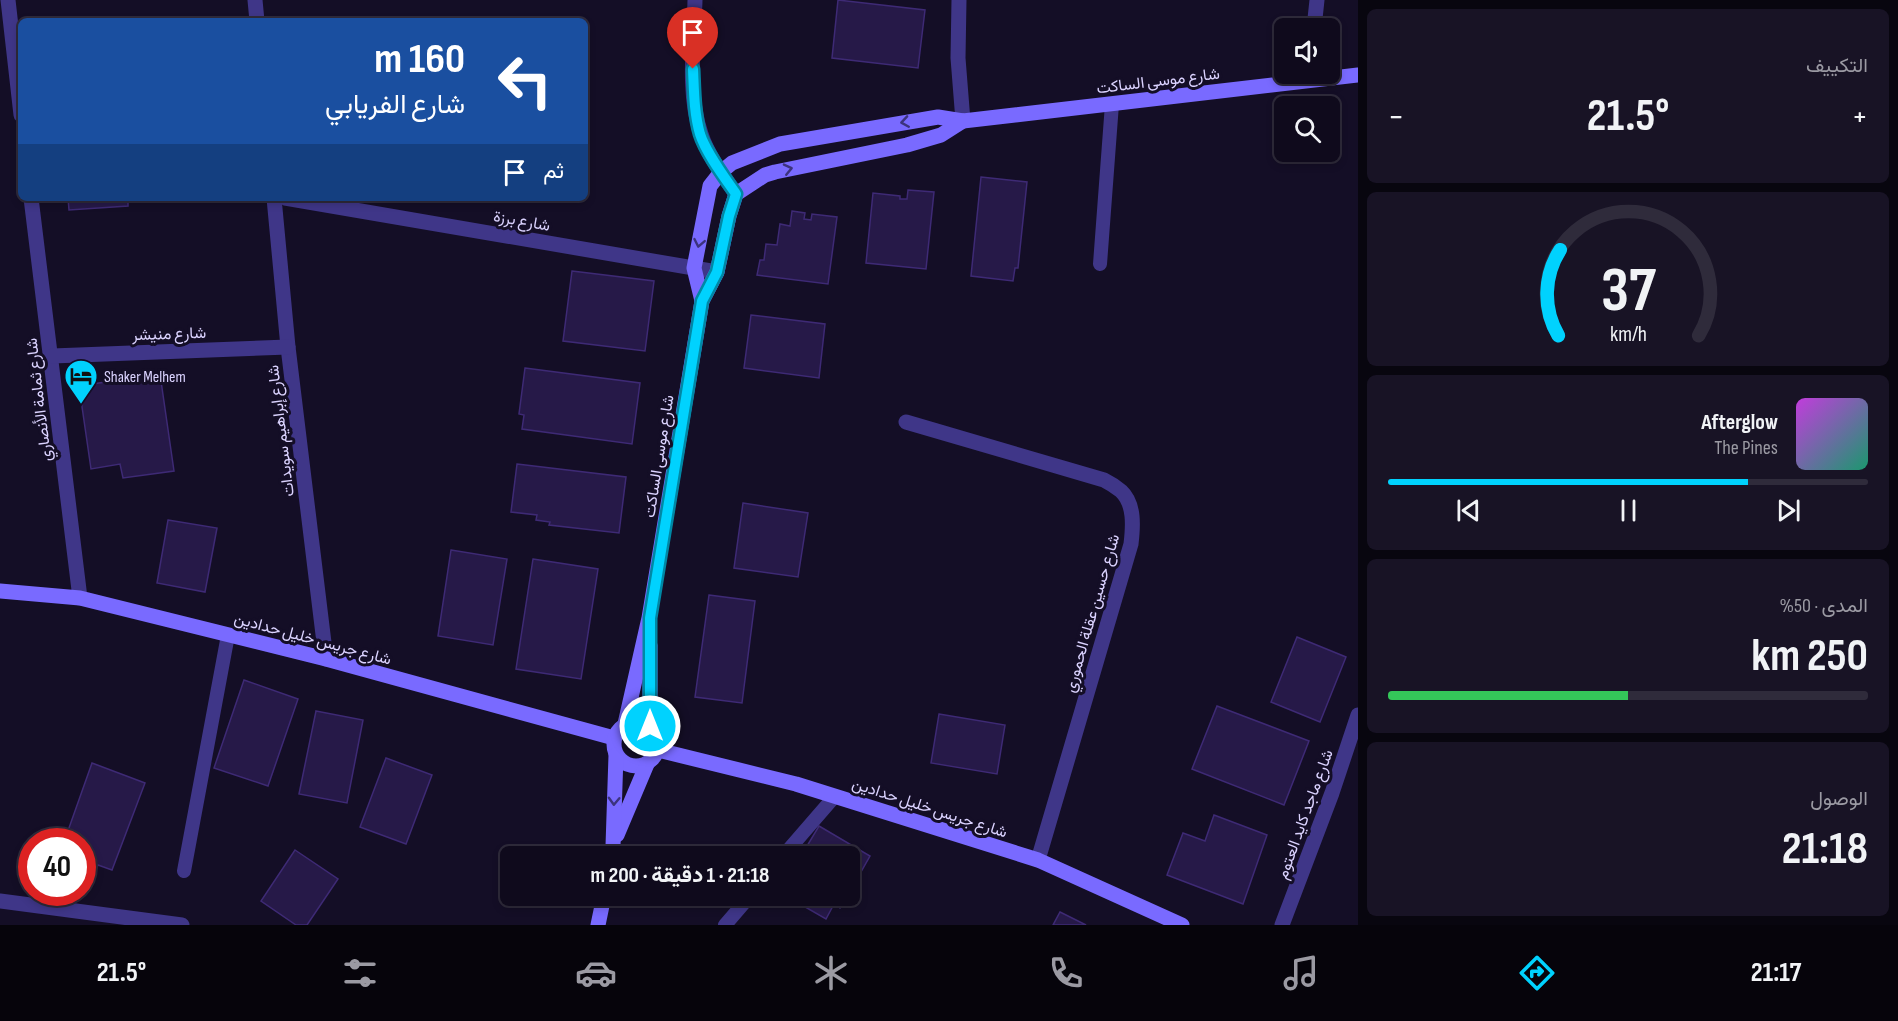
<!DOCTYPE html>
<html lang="ar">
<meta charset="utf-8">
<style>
:root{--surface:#0f0a1c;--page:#181325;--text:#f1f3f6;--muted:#9b9aa3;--line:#2f2b3b;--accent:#00d2fe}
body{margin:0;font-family:"Sofia Sans Condensed",Vazirmatn,sans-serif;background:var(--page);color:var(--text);direction:rtl;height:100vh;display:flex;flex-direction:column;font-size:22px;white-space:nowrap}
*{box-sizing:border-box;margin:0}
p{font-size:20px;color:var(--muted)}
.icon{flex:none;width:33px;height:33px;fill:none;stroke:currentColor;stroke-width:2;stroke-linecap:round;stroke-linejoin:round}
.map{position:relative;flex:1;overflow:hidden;direction:ltr}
.drawer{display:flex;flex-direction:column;gap:9px;padding:9px;background:#08060f;width:540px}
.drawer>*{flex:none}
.banner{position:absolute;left:18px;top:18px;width:570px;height:183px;border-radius:9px;box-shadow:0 3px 9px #0003,0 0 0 2px var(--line);direction:rtl;background:#1a4fa0;color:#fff;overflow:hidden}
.controls{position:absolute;left:1274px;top:18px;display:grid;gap:12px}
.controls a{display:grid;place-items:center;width:66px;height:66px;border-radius:9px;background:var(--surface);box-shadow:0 3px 9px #0003,0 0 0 2px var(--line);font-size:30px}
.speed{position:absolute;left:18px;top:828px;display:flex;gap:12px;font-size:30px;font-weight:700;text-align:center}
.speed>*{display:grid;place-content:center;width:78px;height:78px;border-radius:50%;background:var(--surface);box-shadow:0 3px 9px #0003,0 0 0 2px var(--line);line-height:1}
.speed .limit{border:9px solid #d22;background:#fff;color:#111}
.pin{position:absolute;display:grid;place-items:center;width:51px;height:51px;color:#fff;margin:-62px -26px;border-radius:50% 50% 50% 0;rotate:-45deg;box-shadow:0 0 6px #0007}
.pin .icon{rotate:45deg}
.me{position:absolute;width:66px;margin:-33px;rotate:0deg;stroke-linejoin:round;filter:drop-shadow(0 0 4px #0008)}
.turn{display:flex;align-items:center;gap:21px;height:126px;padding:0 24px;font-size:27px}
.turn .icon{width:78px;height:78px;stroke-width:2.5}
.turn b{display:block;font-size:42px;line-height:51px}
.then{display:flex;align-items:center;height:57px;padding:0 24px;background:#0003;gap:12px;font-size:22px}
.big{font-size:45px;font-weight:700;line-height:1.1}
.drawer .tile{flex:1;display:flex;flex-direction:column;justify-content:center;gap:9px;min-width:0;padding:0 21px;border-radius:9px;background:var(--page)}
.drawer .dial{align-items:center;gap:0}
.dial svg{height:156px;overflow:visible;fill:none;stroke:var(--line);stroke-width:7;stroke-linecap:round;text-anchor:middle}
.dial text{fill:var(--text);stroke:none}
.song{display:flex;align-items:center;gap:18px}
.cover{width:72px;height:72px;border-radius:9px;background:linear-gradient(135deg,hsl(290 70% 55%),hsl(160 70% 35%))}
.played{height:6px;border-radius:3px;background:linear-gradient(90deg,var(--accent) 75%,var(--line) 75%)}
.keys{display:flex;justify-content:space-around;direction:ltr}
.heat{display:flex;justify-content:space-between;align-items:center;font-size:33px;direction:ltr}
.charge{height:9px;border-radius:4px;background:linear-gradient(90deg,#34c759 50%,var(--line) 0)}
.trip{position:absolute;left:500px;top:846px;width:360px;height:60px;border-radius:9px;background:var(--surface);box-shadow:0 3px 9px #0003,0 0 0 2px var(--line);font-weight:700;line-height:60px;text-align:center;direction:rtl}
.tab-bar{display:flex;height:96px;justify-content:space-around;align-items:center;background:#06040b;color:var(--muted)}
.tab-bar .icon{width:42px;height:42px}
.tab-bar .active{color:var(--accent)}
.tab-bar b{font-size:27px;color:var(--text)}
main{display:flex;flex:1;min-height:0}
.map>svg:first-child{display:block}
</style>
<main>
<section class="drawer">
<div class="tile"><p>التكييف</p>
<div class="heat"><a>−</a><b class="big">21.5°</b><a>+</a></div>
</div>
<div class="tile dial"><svg viewBox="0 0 100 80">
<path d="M14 69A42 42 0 1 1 86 69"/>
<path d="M14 69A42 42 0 0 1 15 25" stroke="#00d2fe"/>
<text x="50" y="56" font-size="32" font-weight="700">37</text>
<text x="50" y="72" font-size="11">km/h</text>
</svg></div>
<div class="tile">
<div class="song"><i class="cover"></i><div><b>Afterglow</b><p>The Pines</p></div></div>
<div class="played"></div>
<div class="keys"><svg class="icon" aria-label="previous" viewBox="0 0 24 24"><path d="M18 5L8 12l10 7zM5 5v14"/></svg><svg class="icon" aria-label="pause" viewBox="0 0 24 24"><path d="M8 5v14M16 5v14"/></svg><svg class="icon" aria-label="next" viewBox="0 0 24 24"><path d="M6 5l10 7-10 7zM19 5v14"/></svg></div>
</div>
<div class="tile"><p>المدى · 50%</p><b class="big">250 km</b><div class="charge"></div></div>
<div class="tile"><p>الوصول</p><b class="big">21:18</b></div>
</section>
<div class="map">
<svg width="1358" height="925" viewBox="0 0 1358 925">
<rect width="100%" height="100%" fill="#140e26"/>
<g fill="#261948" stroke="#3e2a75" stroke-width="1.5">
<path d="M838,0l87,10 -7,58 -86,-10z"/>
<path d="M981,177l46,5 -9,86h-3l-2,13 -42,-5z"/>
<path d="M908,190l26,2 -8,77 -60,-6 7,-70 27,3v3h7z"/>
<path d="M68,198h60v8l-59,4z"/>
<path d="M792,211l13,2 -1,6 7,1 1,-6 25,3 -9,67 -71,-9 3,-15h4l2,-16 11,1 3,-21 10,2z"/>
<path d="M572,271l82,10 -9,70 -82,-10z"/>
<path d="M751,315l74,9 -6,54 -75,-10z"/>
<path d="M525,368l115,15 -8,61 -110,-15 2,-14 -5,-1z"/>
<path d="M160,374l14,97 -51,7 -3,-14 -29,5 -12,-83z"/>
<path d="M517,464l109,13 -7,56 -70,-8 1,-3 -14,-2 1,-5 -26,-3z"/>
<path d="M743,503l65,10 -10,64 -64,-9z"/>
<path d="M168,520l49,8 -12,64 -48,-9z"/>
<path d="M451,550l56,9 -14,86 -55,-9z"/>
<path d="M533,559l65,10 -17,110 -65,-10z"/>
<path d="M709,595l46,6 -13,102 -47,-6z"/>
<path d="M1297,637l49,20 -26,65 -49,-20z"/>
<path d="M244,680l54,19 -30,87 -54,-18z"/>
<path d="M1217,706l92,35 -25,64 -92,-36z"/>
<path d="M316,711l47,9 -16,83 -48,-9z"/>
<path d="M939,714l66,11 -8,49 -66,-11z"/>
<path d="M386,758l46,17 -26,69 -46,-17z"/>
<path d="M92,763l53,20 -33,87 -14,-5 -2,5 -14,-5v-23h-18z"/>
<path d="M1214,815l53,20 -24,69 -76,-29 16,-42 22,8z"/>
<path d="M819,826l51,30 -21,37v-37h-48z"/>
<path d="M295,850l43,29 -31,46h-11l-35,-24z"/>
<path d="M786,896h61l-7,12 -6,-4 -8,15z"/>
<path d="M1060,912l26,13h-33z"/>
</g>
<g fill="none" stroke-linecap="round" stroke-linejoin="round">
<g stroke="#3f3688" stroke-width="14">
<path d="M1100,264l12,-160"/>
<path d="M783,856l52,-60"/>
<path d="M184,871l44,-236"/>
<path d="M725,925l25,-29"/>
</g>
<g stroke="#3f3688" stroke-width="15">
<path d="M8,0l13,115"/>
<path d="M255,0l2,21"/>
<path d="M695,0c-1,42 -8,94 6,134 6,20 23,43 35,60"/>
<path d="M959,0l-1,58 5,63"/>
<path d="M1314,28l3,-28"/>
<path d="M31,198l49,400"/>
<path d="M274,198l14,149 38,312"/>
<path d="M285,198l432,74"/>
<path d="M52,356l236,-9"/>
<path d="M906,422l198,58c6,3 12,7 17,11 14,13 12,36 10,53l-93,316"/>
<path d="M0,901l182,24"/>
<path d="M1282,925l50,-132 26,-78"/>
</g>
<g stroke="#796aff" stroke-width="15">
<path d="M702,301l-8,-33 16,-82 11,-14 11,-9 48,-19 158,-27 25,4 395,-46"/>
<path d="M0,591l80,7 246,61 288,79"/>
<path d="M650,645v81"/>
<circle cx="636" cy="744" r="22"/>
<path d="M625,724l24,-106 53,-317 15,-29 12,-56 7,-22 29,-19 10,-3 132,-27 34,-10 22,-14"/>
<path d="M658,750l138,34 242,76 144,65"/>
<path d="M617,835l30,-71"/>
<path d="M611,856l2,-10 3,-91"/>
<path d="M598,925l6,-29"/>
</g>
</g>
<defs><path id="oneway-chevron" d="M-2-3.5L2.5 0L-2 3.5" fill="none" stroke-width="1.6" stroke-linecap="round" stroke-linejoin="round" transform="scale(1.5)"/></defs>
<g stroke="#3c337d">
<use href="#oneway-chevron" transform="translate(905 122) rotate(171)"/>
<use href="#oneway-chevron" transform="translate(788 169) rotate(-13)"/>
<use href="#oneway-chevron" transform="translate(699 243) rotate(101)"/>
<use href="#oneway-chevron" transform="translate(614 801) rotate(92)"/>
</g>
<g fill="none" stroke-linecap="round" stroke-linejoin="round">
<g stroke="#0088a5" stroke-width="15">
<path id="route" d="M650,726v-108l52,-317 15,-29 12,-56 7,-22c-11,-16 -30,-41 -36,-60 -6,-21 -6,-43 -7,-65"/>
</g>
<use href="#route" stroke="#00d2fe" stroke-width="10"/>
</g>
<defs>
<g id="hotel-pin" transform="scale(1.725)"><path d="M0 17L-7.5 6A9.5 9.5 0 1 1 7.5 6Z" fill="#00d2fe" stroke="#140e26"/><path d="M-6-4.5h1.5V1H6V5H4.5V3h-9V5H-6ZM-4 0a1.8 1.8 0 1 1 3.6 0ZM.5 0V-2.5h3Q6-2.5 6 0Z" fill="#111"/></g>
</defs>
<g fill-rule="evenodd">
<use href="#hotel-pin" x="81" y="376"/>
</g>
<g text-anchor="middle" stroke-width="6" stroke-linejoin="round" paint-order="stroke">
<g font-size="16" fill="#dbd3ff" stroke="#140e26">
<text transform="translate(1158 80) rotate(-7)" y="6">شارع موسى الساكت</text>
<text transform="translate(522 220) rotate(10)" y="6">شارع برزة</text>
<text transform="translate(169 333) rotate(-2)" y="6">شارع منيشر</text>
<text transform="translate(38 400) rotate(-97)" y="6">شارع ثمامة الأنصاري</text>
<text transform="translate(280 431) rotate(-97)" y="6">شارع إبراهيم سويدات</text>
<text transform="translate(658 456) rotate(-81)" y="6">شارع موسى الساكت</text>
<text transform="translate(1091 613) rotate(-74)" y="6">شارع حسين عقلة الحموري</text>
<text transform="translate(313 638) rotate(15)" y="6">شارع جريس خليل حدادين</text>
<text transform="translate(930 807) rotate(18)" y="6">شارع جريس خليل حدادين</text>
<text transform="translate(1304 814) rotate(-70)" y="6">شارع ماجد كايد العتوم</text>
</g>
<g font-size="16" fill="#dbd3ff" stroke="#140e26" text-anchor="start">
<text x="104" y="382">Shaker Melhem</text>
</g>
</g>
</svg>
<div class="controls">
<a><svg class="icon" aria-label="sound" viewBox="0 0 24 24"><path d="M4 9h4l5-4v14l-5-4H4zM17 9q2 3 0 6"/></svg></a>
<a><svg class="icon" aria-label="search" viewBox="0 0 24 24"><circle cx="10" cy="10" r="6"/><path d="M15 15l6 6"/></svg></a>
</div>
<div class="speed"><div class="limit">40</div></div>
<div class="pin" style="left:693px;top:69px;background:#d93025"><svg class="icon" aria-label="arrive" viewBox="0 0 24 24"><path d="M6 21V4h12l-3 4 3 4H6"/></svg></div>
<svg class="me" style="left:650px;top:726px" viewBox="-20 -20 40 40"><circle r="17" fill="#00d2fe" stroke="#fff" stroke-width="3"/><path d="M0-11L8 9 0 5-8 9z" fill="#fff"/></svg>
<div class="trip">21:18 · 1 دقيقة · 200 m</div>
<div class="banner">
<div class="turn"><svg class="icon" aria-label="left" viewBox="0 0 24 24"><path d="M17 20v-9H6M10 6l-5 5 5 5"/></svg><div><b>160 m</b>شارع الفريابي</div></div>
<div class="then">ثم<svg class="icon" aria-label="arrive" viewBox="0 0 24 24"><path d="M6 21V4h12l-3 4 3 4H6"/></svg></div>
</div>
</div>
</main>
<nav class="tab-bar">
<b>21:17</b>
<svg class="icon active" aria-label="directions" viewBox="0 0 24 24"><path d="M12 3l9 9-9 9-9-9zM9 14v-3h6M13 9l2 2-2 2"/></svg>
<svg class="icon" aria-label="music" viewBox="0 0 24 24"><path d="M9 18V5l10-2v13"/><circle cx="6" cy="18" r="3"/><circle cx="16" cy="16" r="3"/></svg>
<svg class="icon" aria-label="phone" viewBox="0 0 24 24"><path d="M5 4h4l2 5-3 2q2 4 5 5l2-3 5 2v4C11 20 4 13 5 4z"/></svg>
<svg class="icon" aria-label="climate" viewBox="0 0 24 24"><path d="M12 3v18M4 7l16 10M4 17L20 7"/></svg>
<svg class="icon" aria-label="car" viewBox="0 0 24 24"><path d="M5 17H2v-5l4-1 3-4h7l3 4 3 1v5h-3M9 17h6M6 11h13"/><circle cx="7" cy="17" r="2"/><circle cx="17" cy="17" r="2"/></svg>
<svg class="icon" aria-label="filters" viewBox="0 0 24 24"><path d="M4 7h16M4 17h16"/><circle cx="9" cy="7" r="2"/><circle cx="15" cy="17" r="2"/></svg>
<b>21.5°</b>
</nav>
